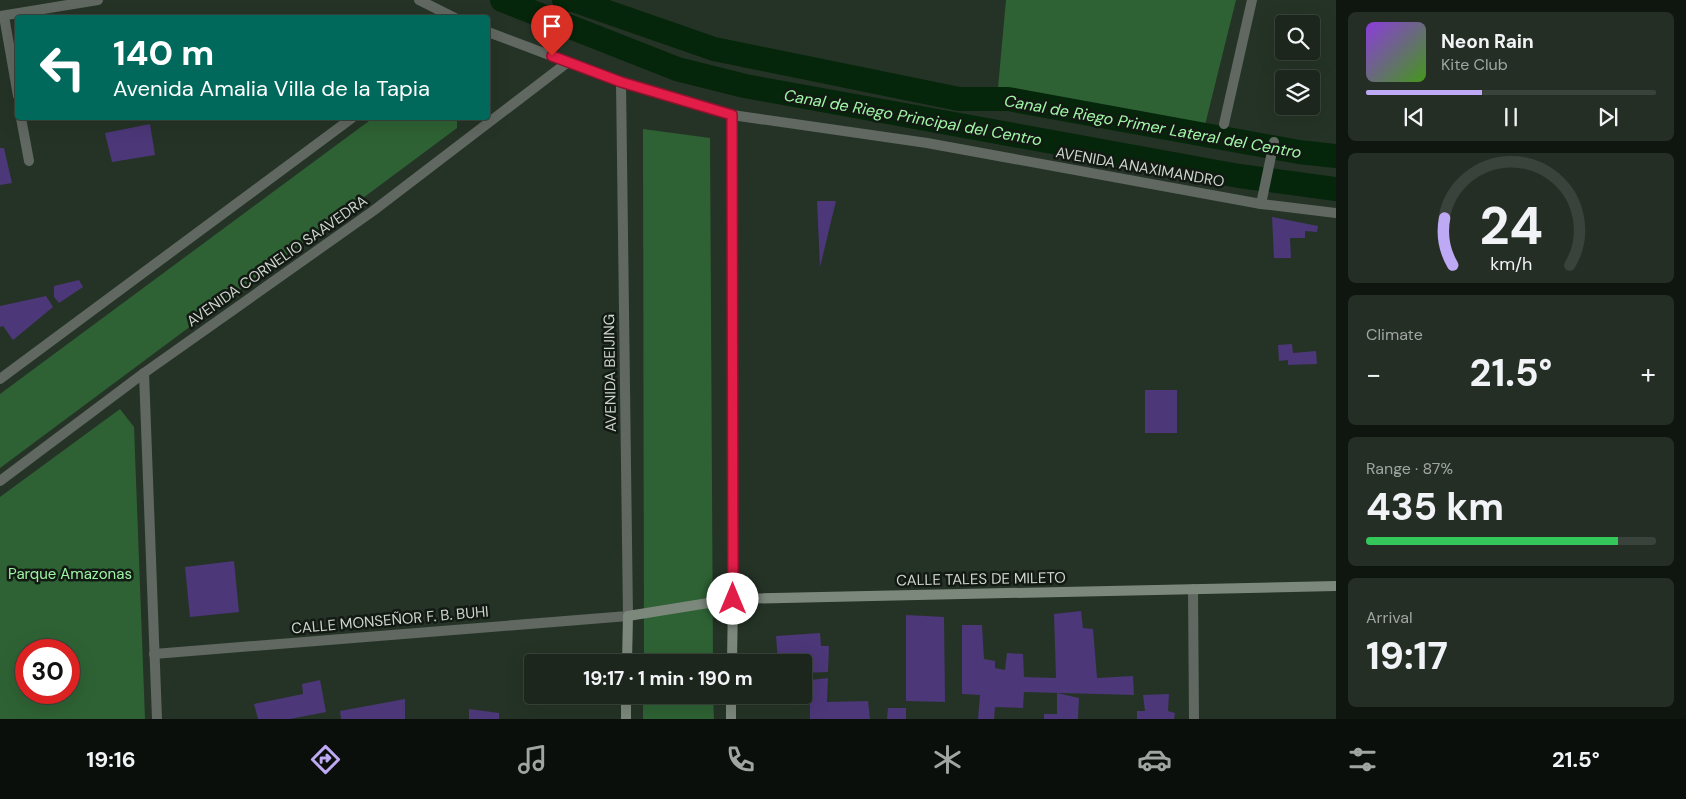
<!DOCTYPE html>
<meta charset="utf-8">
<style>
:root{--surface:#1c261c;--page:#252e25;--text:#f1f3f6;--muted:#a0a5a3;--line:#3a433b;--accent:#bea9f5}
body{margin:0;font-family:"DM Sans",sans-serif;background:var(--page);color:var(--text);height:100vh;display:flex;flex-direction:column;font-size:19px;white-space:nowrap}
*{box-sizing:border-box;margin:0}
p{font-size:16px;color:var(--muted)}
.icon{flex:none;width:28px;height:28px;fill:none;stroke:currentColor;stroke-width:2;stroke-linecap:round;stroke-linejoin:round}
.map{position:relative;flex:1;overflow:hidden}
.sheet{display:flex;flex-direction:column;gap:12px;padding:12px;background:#0f150f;width:350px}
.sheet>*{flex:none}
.top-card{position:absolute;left:15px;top:15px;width:475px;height:105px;border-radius:5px;box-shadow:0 5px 20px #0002,0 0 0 1px var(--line);background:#00695c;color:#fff;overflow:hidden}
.controls{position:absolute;left:1275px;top:15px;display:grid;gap:10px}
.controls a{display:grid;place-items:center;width:45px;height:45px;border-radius:5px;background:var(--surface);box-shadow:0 5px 20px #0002,0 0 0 1px var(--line);font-size:25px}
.speed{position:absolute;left:15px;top:639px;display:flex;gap:10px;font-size:25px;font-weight:700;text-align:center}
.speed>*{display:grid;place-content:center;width:65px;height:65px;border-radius:50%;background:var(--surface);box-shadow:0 5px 20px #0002,0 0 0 1px var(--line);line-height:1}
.speed .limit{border:8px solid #d22;background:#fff;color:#111}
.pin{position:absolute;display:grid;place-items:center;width:42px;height:42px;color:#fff;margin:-51px -21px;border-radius:50% 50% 50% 0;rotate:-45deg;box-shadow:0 0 5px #0007}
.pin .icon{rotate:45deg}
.me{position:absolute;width:55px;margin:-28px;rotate:0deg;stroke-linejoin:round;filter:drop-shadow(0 0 4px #0008)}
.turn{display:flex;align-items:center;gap:18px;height:105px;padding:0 15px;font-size:22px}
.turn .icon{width:65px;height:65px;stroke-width:2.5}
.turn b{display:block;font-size:35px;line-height:42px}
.big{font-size:38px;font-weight:700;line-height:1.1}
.sheet .card{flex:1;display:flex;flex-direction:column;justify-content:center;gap:8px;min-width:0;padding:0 18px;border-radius:8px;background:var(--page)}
.sheet .dial{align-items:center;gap:0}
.dial svg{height:130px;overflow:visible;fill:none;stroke:var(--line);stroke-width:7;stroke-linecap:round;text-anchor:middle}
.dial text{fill:var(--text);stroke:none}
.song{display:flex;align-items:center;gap:15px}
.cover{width:60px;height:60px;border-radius:8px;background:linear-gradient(135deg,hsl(270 70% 55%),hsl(100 70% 35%))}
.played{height:5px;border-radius:2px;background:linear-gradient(90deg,var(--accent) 40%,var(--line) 40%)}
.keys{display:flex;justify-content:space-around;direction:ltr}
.heat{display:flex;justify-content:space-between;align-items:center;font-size:28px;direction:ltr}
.charge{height:8px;border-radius:4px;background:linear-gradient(90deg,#34c759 87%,var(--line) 0)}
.trip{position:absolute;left:524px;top:654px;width:288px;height:50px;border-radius:5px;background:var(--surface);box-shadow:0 5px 20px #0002,0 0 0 1px var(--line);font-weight:700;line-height:50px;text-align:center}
.menu{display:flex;height:80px;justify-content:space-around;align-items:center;background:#0b0f0b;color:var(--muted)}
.menu .icon{width:35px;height:35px}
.menu .on{color:var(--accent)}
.menu b{font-size:22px;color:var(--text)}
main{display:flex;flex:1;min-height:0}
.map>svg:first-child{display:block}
</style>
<main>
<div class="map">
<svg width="1336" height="719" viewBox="0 0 1336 719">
<rect width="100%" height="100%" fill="#253326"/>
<g fill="#2e6234" fill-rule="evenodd">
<path d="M1006,0h230l-32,129 -206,-41z"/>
<path d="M373,118h84v10l-457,340v-74z"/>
<path d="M643,129l67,9 3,524h-69z"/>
<path d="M120,409l14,18 11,292h-145v-222zM26,650h43v42h-43z"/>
<path d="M643,695h70l1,24h-71z"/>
</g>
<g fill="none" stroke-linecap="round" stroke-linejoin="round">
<g stroke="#05260a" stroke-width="24">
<path d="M502,0l175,69 68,17 494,90 97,13"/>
<path d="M564,0h9l141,49 245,50h49l291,53 37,4"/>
</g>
</g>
<g fill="#4c3778">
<path d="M150,124l5,31 -43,7 -7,-29z"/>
<path d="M0,148h4l8,35 -12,2z"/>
<path d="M817,201h19l-16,66z"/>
<path d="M1272,217l46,9 -1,6 -12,-1v7h-15l1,20h-17z"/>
<path d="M79,280l4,7 -24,16 -5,-6v-11z"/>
<path d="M46,296l7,11 -40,33 -10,-14 -3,1v-21z"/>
<path d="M1292,344l1,9 23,-2 1,13 -29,1v-5l-9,1 -1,-16z"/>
<rect x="1145" y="390" width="32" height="43"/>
<path d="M234,561l5,51 -49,5 -5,-50z"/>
<path d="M1081,611l2,17 10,1 4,49 36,-2 1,19 -110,-3 -1,16 -28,-1 -1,12h-16l2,-24 -18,-1v-69h20l2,34 11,2v7l10,2 2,-17 16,1 1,23 32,1 -2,-64z"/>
<path d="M906,615l38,2 1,85 -39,-1z"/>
<path d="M820,633l1,13h8l-1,26 -26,1v-11h-24l-2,-26z"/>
<path d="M828,678l-1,24 41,-1 2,18h-60v-39z"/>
<path d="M320,680l6,32 -36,7h-32l-4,-15 49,-10 -1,-10z"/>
<path d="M1057,693l22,5 -1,21h-34v-5h13z"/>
<path d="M1169,694l-1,17 7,2 -1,6h-37v-8h8l-2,-16z"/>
<path d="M405,699v20h-64l-1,-8z"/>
<path d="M888,708h18v11h-19z"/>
<path d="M469,709l30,4v6h-30z"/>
</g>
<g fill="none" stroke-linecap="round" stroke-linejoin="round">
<g stroke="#616861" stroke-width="10">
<path d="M1224,124l28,-124"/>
<path d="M1261,204l13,-62"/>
</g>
<g stroke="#616861" stroke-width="10">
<path d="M419,0l36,18"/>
<path d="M0,16l98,-16"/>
<path d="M4,16l14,80"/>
<path d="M488,32l133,50 111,33 195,28 334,61 75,9"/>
<path d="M732,115l1,484"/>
<path d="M21,118l8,43"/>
<path d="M144,373l13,346"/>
<path d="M0,379l352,-261"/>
<path d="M0,481l144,-108 229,-162 195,-149"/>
<path d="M1193,589l1,130"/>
<path d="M154,654l474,-38 -7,-534"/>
</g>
<g stroke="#7d887d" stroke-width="10">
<path d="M627,662l1,-46 105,-17 603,-13"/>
<path d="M732,662l1,-63"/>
<path d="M626,719v-24"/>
<path d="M731,719v-24"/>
</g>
</g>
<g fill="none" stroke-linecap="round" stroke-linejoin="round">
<g stroke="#92132f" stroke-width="12">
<path id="route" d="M552,56l69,26 111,33 1,484"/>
</g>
<use href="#route" stroke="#e11d48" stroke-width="9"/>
</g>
<g text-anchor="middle" stroke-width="5" stroke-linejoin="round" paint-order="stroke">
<g font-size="15" fill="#cdd5cd" stroke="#131913">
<text transform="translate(1140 167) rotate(10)" y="5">AVENIDA ANAXIMANDRO</text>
<text transform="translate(277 261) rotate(-35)" y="5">AVENIDA CORNELIO SAAVEDRA</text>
<text transform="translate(610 373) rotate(-91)" y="5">AVENIDA BEIJING</text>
<text transform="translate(981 579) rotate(-1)" y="5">CALLE TALES DE MILETO</text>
<text transform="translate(390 620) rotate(-5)" y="5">CALLE MONSEÑOR F. B. BUHI</text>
</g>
<g font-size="15" fill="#9df3a4" stroke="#131913">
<text x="70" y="579">Parque Amazonas</text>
</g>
<g font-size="16" font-style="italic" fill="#a1f7a8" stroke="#131913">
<text transform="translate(913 117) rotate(10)" y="6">Canal de Riego Principal del Centro</text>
<text transform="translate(1153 126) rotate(10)" y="6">Canal de Riego Primer Lateral del Centro</text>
</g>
</g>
</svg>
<div class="controls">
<a><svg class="icon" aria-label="search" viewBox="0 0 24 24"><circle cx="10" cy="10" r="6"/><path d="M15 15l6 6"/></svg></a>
<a><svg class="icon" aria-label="layers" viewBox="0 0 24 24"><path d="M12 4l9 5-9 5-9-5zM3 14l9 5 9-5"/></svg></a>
</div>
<div class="speed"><div class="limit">30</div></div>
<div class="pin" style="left:552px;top:56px;background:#d93025"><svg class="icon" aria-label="arrive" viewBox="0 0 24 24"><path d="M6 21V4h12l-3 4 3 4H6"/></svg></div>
<svg class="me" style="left:733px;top:599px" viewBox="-20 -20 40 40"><circle r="19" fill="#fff"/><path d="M0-13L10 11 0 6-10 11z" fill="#e11d48"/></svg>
<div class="trip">19:17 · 1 min · 190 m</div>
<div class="top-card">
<div class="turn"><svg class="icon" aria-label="left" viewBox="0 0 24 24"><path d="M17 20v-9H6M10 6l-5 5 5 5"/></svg><div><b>140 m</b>Avenida Amalia Villa de la Tapia</div></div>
</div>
</div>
<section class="sheet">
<div class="card">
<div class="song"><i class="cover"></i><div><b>Neon Rain</b><p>Kite Club</p></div></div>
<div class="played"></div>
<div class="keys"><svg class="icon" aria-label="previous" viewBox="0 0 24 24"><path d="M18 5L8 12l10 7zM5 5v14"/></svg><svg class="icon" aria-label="pause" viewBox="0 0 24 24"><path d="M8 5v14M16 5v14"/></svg><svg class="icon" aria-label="next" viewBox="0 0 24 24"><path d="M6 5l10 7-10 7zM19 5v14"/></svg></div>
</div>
<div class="card dial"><svg viewBox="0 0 100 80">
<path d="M14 69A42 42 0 1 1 86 69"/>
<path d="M14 69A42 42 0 0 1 9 40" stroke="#bea9f5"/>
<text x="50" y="56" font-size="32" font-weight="700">24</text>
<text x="50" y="72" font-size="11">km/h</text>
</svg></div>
<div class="card"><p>Climate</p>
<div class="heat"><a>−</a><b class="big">21.5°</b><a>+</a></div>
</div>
<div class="card"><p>Range · 87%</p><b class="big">435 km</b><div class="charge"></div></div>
<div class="card"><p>Arrival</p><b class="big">19:17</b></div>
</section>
</main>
<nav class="menu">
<b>19:16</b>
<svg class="icon on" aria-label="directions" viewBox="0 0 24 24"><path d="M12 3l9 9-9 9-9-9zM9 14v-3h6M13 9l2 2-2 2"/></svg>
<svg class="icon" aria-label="music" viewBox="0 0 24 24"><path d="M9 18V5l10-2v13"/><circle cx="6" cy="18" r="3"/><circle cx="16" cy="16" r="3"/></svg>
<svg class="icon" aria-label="phone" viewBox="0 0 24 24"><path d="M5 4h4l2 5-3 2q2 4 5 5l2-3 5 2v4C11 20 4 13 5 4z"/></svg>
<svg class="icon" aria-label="climate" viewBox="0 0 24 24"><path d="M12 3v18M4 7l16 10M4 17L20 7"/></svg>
<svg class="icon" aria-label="car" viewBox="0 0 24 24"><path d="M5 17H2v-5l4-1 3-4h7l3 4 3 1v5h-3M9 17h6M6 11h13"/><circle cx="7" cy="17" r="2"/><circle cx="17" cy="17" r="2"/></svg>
<svg class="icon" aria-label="filters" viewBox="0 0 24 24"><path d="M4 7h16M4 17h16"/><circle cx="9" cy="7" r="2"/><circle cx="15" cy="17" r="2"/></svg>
<b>21.5°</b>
</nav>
